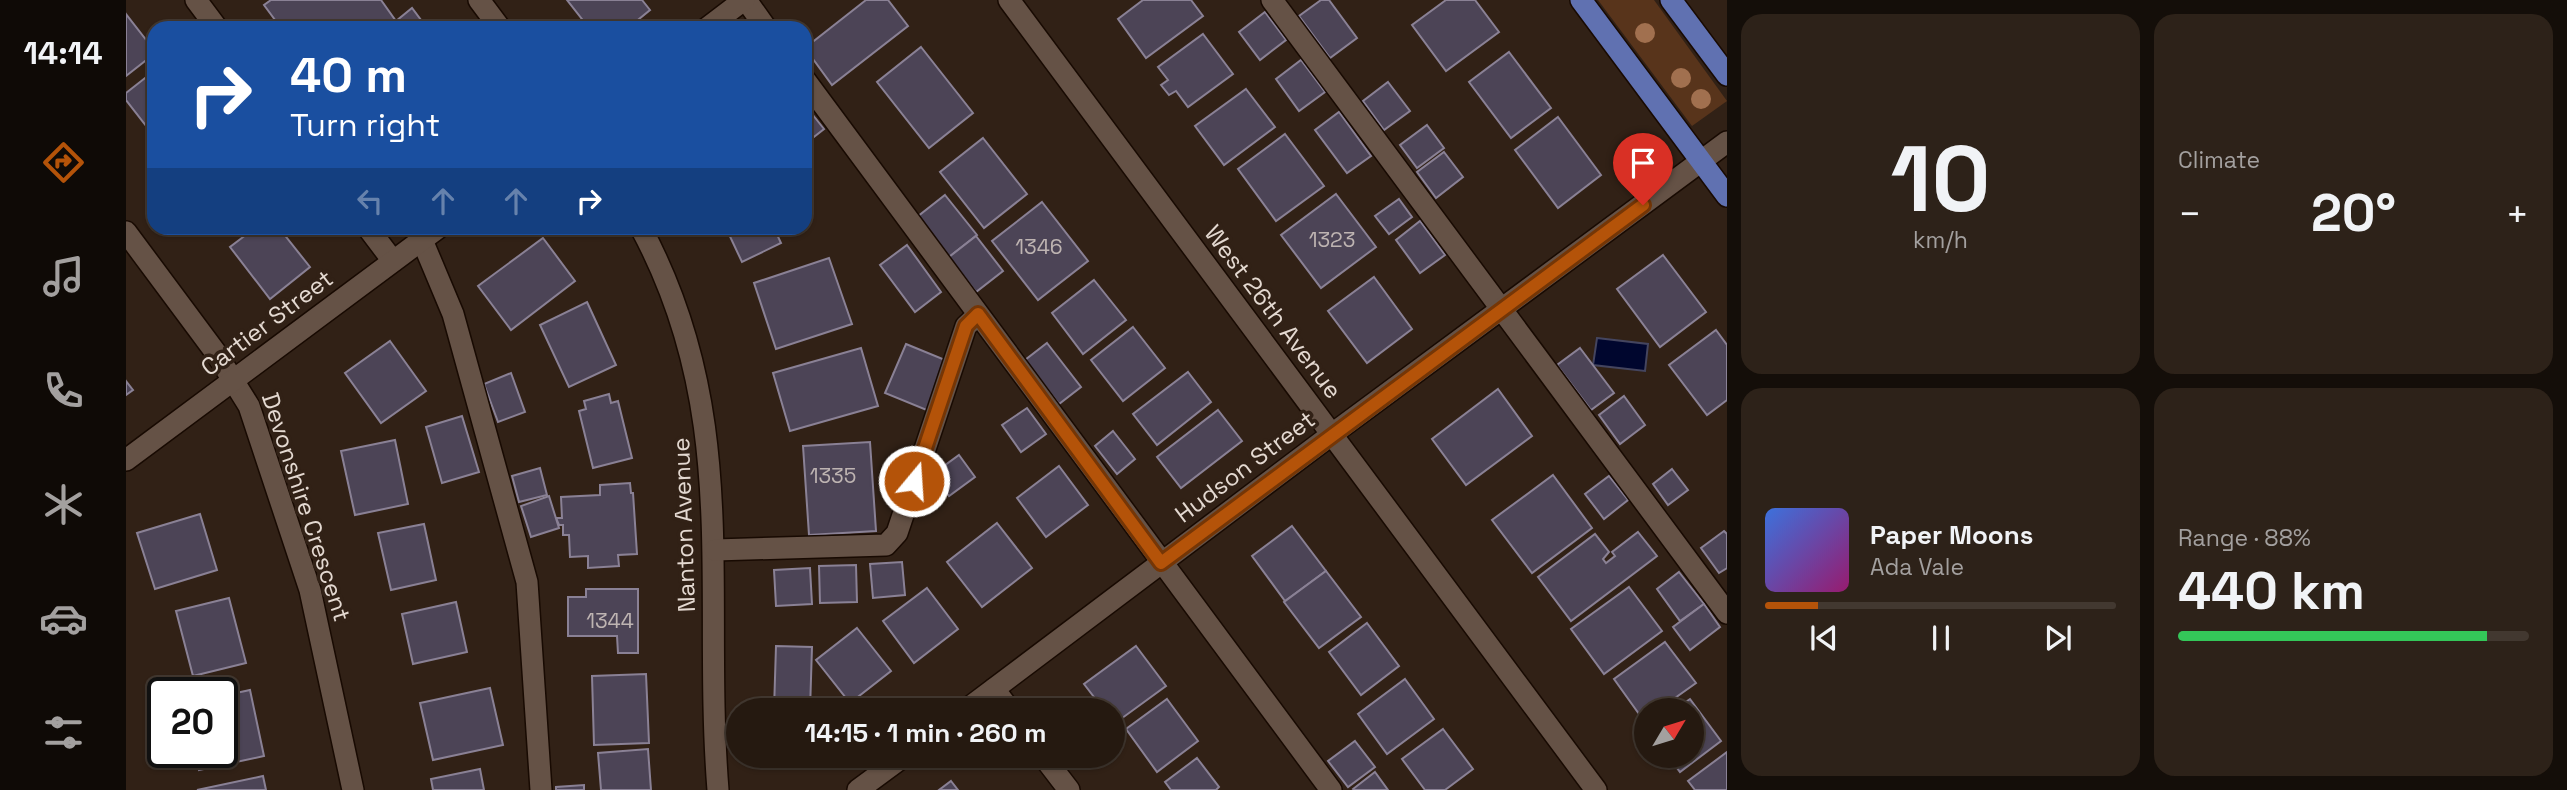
<!DOCTYPE html>
<meta charset="utf-8">
<style>
:root{--surface:#251910;--page:#2d2219;--text:#f1f3f6;--muted:#a3a09f;--line:#423830;--accent:#b45309}
body{margin:0;font-family:"Space Grotesk",sans-serif;background:var(--page);color:var(--text);height:100vh;display:flex;flex-direction:column;font-size:26px;white-space:nowrap}
*{box-sizing:border-box;margin:0}
p{font-size:23px;color:var(--muted)}
.icon{flex:none;width:38px;height:38px;fill:none;stroke:currentColor;stroke-width:2;stroke-linecap:round;stroke-linejoin:round}
.map{position:relative;flex:1;overflow:hidden}
.panel{display:flex;flex-direction:column;gap:14px;padding:14px;background:#140e09;width:840px}
.panel>*{flex:none}
.guide{position:absolute;left:21px;top:21px;width:665px;height:214px;border-radius:21px;box-shadow:0 2px 5px #0004,0 0 0 2px var(--line);background:#1a4fa0;color:#fff;overflow:hidden}
.needle{width:46px;rotate:52deg}
.fabs{position:absolute;left:1508px;top:698px;display:grid;gap:14px}
.fabs a{display:grid;place-items:center;width:70px;height:70px;border-radius:50%;background:var(--surface);box-shadow:0 2px 5px #0004,0 0 0 2px var(--line);font-size:35px}
.speed{position:absolute;left:21px;top:677px;display:flex;gap:14px;font-size:35px;font-weight:700;text-align:center}
.speed>*{display:grid;place-content:center;width:91px;height:91px;border-radius:50%;background:var(--surface);box-shadow:0 2px 5px #0004,0 0 0 2px var(--line);line-height:1}
.speed .limit{border:4px solid #111;border-radius:10px;background:#fff;color:#111}
.pin{position:absolute;display:grid;place-items:center;width:60px;height:60px;color:#fff;margin:-72px -30px;border-radius:50% 50% 50% 0;rotate:-45deg;box-shadow:0 0 7px #0007}
.pin .icon{rotate:45deg}
.me{position:absolute;width:77px;margin:-38px;rotate:18deg;stroke-linejoin:round;filter:drop-shadow(0 0 5px #0008)}
.turn{display:flex;align-items:center;gap:24px;height:147px;padding:0 28px;font-size:32px}
.turn .icon{width:91px;height:91px;stroke-width:2.5}
.turn b{display:block;font-size:49px;line-height:60px}
.lanes{display:flex;align-items:center;height:66px;padding:0 28px;background:#0003;justify-content:center;gap:35px;direction:ltr}
.lanes .off{opacity:.35}
.big{font-size:52px;font-weight:600;line-height:1.1}
.panel .tile{flex:1;display:flex;flex-direction:column;justify-content:center;gap:10px;min-width:0;padding:0 24px;border-radius:21px;background:var(--page)}
.panel .dial{align-items:center;gap:0}
.dial b{font-size:91px;line-height:1}
.song{display:flex;align-items:center;gap:21px}
.cover{width:84px;height:84px;border-radius:10px;background:linear-gradient(135deg,hsl(220 70% 55%),hsl(320 70% 35%))}
.played{height:7px;border-radius:4px;background:linear-gradient(90deg,var(--accent) 15%,var(--line) 15%)}
.keys{display:flex;justify-content:space-around;direction:ltr}
.heat{display:flex;justify-content:space-between;align-items:center;font-size:38px;direction:ltr}
.charge{height:10px;border-radius:5px;background:linear-gradient(90deg,#34c759 88%,var(--line) 0)}
.panel .tiles{flex:1;display:grid;gap:14px;grid-template-columns:repeat(2,1fr)}
.trip{position:absolute;left:600px;top:698px;width:399px;height:70px;border-radius:35px;background:var(--surface);box-shadow:0 2px 5px #0004,0 0 0 2px var(--line);font-weight:600;line-height:70px;text-align:center}
main{display:flex;flex:1;min-height:0}
.dock{display:flex;flex-direction:column;width:126px;justify-content:space-around;align-items:center;background:#0f0a06;color:var(--muted)}
.dock .icon{width:49px;height:49px}
.dock .current{color:var(--accent)}
.dock b{font-size:32px;color:var(--text)}
.map>svg:first-child{display:block}
</style>
<main>
<nav class="dock">
<b>14:14</b>
<svg class="icon current" aria-label="directions" viewBox="0 0 24 24"><path d="M12 3l9 9-9 9-9-9zM9 14v-3h6M13 9l2 2-2 2"/></svg>
<svg class="icon" aria-label="music" viewBox="0 0 24 24"><path d="M9 18V5l10-2v13"/><circle cx="6" cy="18" r="3"/><circle cx="16" cy="16" r="3"/></svg>
<svg class="icon" aria-label="phone" viewBox="0 0 24 24"><path d="M5 4h4l2 5-3 2q2 4 5 5l2-3 5 2v4C11 20 4 13 5 4z"/></svg>
<svg class="icon" aria-label="climate" viewBox="0 0 24 24"><path d="M12 3v18M4 7l16 10M4 17L20 7"/></svg>
<svg class="icon" aria-label="car" viewBox="0 0 24 24"><path d="M5 17H2v-5l4-1 3-4h7l3 4 3 1v5h-3M9 17h6M6 11h13"/><circle cx="7" cy="17" r="2"/><circle cx="17" cy="17" r="2"/></svg>
<svg class="icon" aria-label="filters" viewBox="0 0 24 24"><path d="M4 7h16M4 17h16"/><circle cx="9" cy="7" r="2"/><circle cx="15" cy="17" r="2"/></svg>
</nav>
<div class="map">
<svg width="1601" height="790" viewBox="0 0 1601 790">
<rect width="100%" height="100%" fill="#312116"/>
<path fill="#58341b" d="M1472,0h56l73,101 -35,25z"/>
<path fill="#00062e" stroke="#44455f" stroke-width="2" d="M1471,338l51,6 -3,27 -52,-6z"/>
<g fill="#4c4456" stroke="#8a8195" stroke-width="2">
<path d="M145,0h110l15,21 16,-13 15,20h-146l-17,-23z"/>
<path d="M441,0h75l8,10 -22,18h-39z"/>
<path d="M740,0h22l20,26 -76,59 -27,-37z"/>
<path d="M1017,0h48l12,16 -57,42 -28,-39z"/>
<path d="M1195,0h8l28,38 -27,20 -31,-42z"/>
<path d="M1320,0h29l24,32 -53,39 -34,-46z"/>
<path d="M1139,12l21,28 -26,20 -21,-28z"/>
<path d="M0,14l28,36v4l-28,22z"/>
<path d="M1077,34l30,40 -45,33 -12,-16 -7,4 -8,-10 7,-5 -10,-13z"/>
<path d="M795,47l52,66 -44,35 -52,-66z"/>
<path d="M1383,52l42,56 -40,30 -42,-56z"/>
<path d="M1175,60l24,32 -26,19 -23,-32z"/>
<path d="M28,71v65l-28,-36v-7z"/>
<path d="M1262,82l22,29 -26,19 -21,-29z"/>
<path d="M1120,89l29,38 -51,38 -29,-39z"/>
<path d="M679,105l19,24 -19,15z"/>
<path d="M1213,112l32,44 -24,17 -32,-43z"/>
<path d="M1432,117l43,58 -43,33 -43,-58z"/>
<path d="M1301,125l17,23 -27,20 -17,-23z"/>
<path d="M1159,134l39,52 -48,35 -38,-52z"/>
<path d="M857,138l44,56 -43,34 -44,-56z"/>
<path d="M1318,152l19,25 -27,21 -19,-26z"/>
<path d="M1210,194l40,53 -55,41 -40,-53z"/>
<path d="M819,195l32,40 -28,22 -32,-40z"/>
<path d="M1273,199l13,18 -23,17 -14,-18z"/>
<path d="M916,202l46,59 -50,39 -46,-59z"/>
<path d="M1294,221l25,34 -25,18 -24,-33z"/>
<path d="M129,228h24l31,39 -40,32 -40,-52z"/>
<path d="M600,228h48l7,15 -39,19z"/>
<path d="M850,236l27,35 -27,21 -27,-35z"/>
<path d="M417,238l32,43 -64,49 -33,-44z"/>
<path d="M781,245l34,47 -26,20 -35,-47z"/>
<path d="M1537,255l43,57 -46,35 -43,-58z"/>
<path d="M703,258l23,66 -76,25 -22,-66z"/>
<path d="M1248,277l38,52 -45,34 -39,-52z"/>
<path d="M968,280l32,40 -43,34 -31,-41z"/>
<path d="M461,302l29,63 -47,22 -29,-62z"/>
<path d="M1007,327l32,41 -42,33 -32,-41z"/>
<path d="M1590,330l11,15v55l-20,15 -38,-50z"/>
<path d="M264,341l36,50 -45,32 -36,-50z"/>
<path d="M921,343l34,44 -22,17 -34,-44z"/>
<path d="M780,344l44,18 -21,49 -44,-18z"/>
<path d="M735,348l17,58 -88,25 -17,-58z"/>
<path d="M1454,348l34,45 -23,17 -34,-45z"/>
<path d="M1062,372l23,30 -54,43 -24,-31z"/>
<path d="M385,373l14,39 -27,10 -14,-38z"/>
<path d="M0,381l7,9 -7,5z"/>
<path d="M1372,389l34,47 -66,49 -34,-46z"/>
<path d="M483,394l2,9 7,-2 14,57 -39,10 -14,-57 7,-2 -2,-8z"/>
<path d="M1498,396l21,29 -25,19 -21,-29z"/>
<path d="M901,408l19,26 -25,18 -19,-27z"/>
<path d="M1092,410l24,31 -61,47 -24,-31z"/>
<path d="M336,416l17,56 -37,11 -16,-56z"/>
<path d="M987,431l22,28 -18,15 -22,-28z"/>
<path d="M269,440l13,64 -53,11 -14,-64z"/>
<path d="M744,442l6,89 -67,4 -6,-89z"/>
<path d="M833,455l16,22 -26,19 -16,-22z"/>
<path d="M933,466l29,39 -42,32 -29,-39z"/>
<path d="M414,468l7,27 -28,7 -7,-26z"/>
<path d="M1546,469l16,21 -20,15 -15,-21z"/>
<path d="M1427,475l39,53 -60,45 -40,-53z"/>
<path d="M1483,476l19,24 -24,19 -19,-25z"/>
<path d="M504,483l1,10h2l4,61 -19,1 1,11 -31,2v-12l-18,1 -1,-22h-6v-10h-4l-3,-7h6l-1,-21 39,-2v-10z"/>
<path d="M423,496l10,32 -28,9 -10,-31z"/>
<path d="M74,514l17,56 -62,19 -18,-56z"/>
<path d="M871,523l35,45 -50,39 -35,-45z"/>
<path d="M298,524l12,56 -45,10 -13,-57z"/>
<path d="M1166,526l34,45 -41,30 -33,-45z"/>
<path d="M1598,531l3,3v34l-8,5 -18,-25z"/>
<path d="M1512,532l19,24 -86,65 -33,-44 57,-43 14,18 -6,7 3,4 9,-7 -3,-4z"/>
<path d="M776,562l3,33 -32,3 -3,-34z"/>
<path d="M730,565l1,37 -37,1 -1,-37z"/>
<path d="M684,568l2,36 -36,2 -2,-36z"/>
<path d="M1200,571l35,46 -42,31 -35,-46z"/>
<path d="M1553,572l25,32 -24,17 -23,-32z"/>
<path d="M1503,587l33,44 -58,43 -33,-45z"/>
<path d="M801,588l31,41 -44,34 -31,-42z"/>
<path d="M460,589h52v64h-20l-1,-17h-49v-39h18z"/>
<path d="M103,598l17,65 -53,13 -17,-65z"/>
<path d="M330,602l11,50 -54,12 -11,-50z"/>
<path d="M1578,604l16,23 -30,23 -17,-23z"/>
<path d="M1241,623l32,43 -38,29 -32,-43z"/>
<path d="M731,628l34,43 -41,32 -34,-43z"/>
<path d="M1539,642l31,41 -38,27h-11l-3,11 -30,-42z"/>
<path d="M650,646l36,1 -2,63h-36z"/>
<path d="M1010,646l30,40 -52,38 -1,-14h-9l-20,-26z"/>
<path d="M520,674l3,69 -55,2 -2,-69z"/>
<path d="M1279,679l29,40 -47,35 -29,-40z"/>
<path d="M364,688l13,57 -70,15 -13,-57z"/>
<path d="M124,690l14,66 -65,14 -4,-18h27v-56z"/>
<path d="M1041,699l31,42 -41,31 -31,-43z"/>
<path d="M1564,699l31,42 -41,31 -12,-16h24v-46h-18z"/>
<path d="M1317,729l30,40 -28,21h-20l-23,-31z"/>
<path d="M1229,741l20,26 -27,20 -20,-26z"/>
<path d="M522,749l3,41h-50l-3,-37z"/>
<path d="M1601,752v38h-32l-7,-9z"/>
<path d="M1071,758l22,29 -3,3h-45l-6,-8z"/>
<path d="M354,769l4,21h-51l-2,-11z"/>
<path d="M1249,772l13,18h-34l-1,-1z"/>
<path d="M137,776l3,14h-69z"/>
<path d="M825,781l7,9h-19z"/>
<path d="M458,785v5h-28v-3z"/>
</g>
<g fill="none" stroke-linecap="round" stroke-linejoin="round">
<g stroke="#180a02" stroke-width="24">
<g id="minor">
<path d="M70,0l21,28"/>
<path d="M353,0l21,28"/>
<path d="M620,0l20,28"/>
<path d="M883,0l587,790"/>
<path d="M1146,0l455,613"/>
<path d="M581,28l37,-28"/>
<path d="M679,80l526,710"/>
<path d="M242,228l25,33"/>
<path d="M515,228c101,188 61,361 77,562"/>
<path d="M0,232l90,121 33,53 61,184 43,200"/>
<path d="M296,240l31,74 74,268 14,208"/>
<path d="M0,460l312,-232"/>
<path d="M589,550l171,-5 11,-12 69,-207 12,-11"/>
<path d="M868,689l16,21"/>
<path d="M840,710l365,-275 396,-293"/>
<path d="M917,756l26,34"/>
<path d="M732,790l46,-34"/>
</g>
</g>
<g stroke="#180a02" stroke-width="24">
<g id="major">
<path d="M1455,0l146,196"/>
<path d="M1545,0l56,75"/>
</g>
</g>
<use href="#minor" stroke="#655246" stroke-width="21"/>
<use href="#major" stroke="#6071b1" stroke-width="21"/>
</g>
<g fill="#a1704f">
<circle cx="1519" cy="33" r="10"/>
<circle cx="1555" cy="78" r="10"/>
<circle cx="1575" cy="99" r="10"/>
</g>
<g fill="none" stroke-linecap="round" stroke-linejoin="round">
<g stroke="#753606" stroke-width="18">
<path id="route" d="M788,481l52,-155 12,-12 183,249 482,-358"/>
</g>
<use href="#route" stroke="#b45309" stroke-width="12"/>
</g>
<g text-anchor="middle" stroke-width="7" stroke-linejoin="round" paint-order="stroke">
<g font-size="21" fill="#beb4b2">
<text x="1206" y="247">1323</text>
<text x="913" y="254">1346</text>
<text x="707" y="483">1335</text>
<text x="484" y="628">1344</text>
</g>
<g font-size="24" fill="#e4d9d1" stroke="#312116">
<text transform="translate(1147 312) rotate(53)" y="8">West 26th Avenue</text>
<text transform="translate(141 323) rotate(-37)" y="8">Cartier Street</text>
<text transform="translate(1119 467) rotate(-37)" y="8">Hudson Street</text>
<text transform="translate(180 507) rotate(72)" y="8">Devonshire Crescent</text>
<text transform="translate(558 525) rotate(-92)" y="8">Nanton Avenue</text>
</g>
</g>
</svg>
<div class="fabs">
<a><svg class="needle" viewBox="-14 -14 28 28"><path d="M0-13l5 13h-10z" fill="#e53935"/><path d="M0 13l5-13h-10z" fill="#a3a09f"/></svg></a>
</div>
<div class="speed"><div class="limit">20</div></div>
<div class="pin" style="left:1517px;top:205px;background:#d93025"><svg class="icon" aria-label="arrive" viewBox="0 0 24 24"><path d="M6 21V4h12l-3 4 3 4H6"/></svg></div>
<svg class="me" style="left:788px;top:481px" viewBox="-20 -20 40 40"><circle r="17" fill="#b45309" stroke="#fff" stroke-width="3"/><path d="M0-11L8 9 0 5-8 9z" fill="#fff"/></svg>
<div class="trip">14:15 · 1 min · 260 m</div>
<div class="guide">
<div class="turn"><svg class="icon" aria-label="right" viewBox="0 0 24 24"><path d="M7 20v-9h11M14 6l5 5-5 5"/></svg><div><b>40 m</b>Turn right</div></div>
<div class="lanes"><svg class="icon off" aria-label="left" viewBox="0 0 24 24"><path d="M17 20v-9H6M10 6l-5 5 5 5"/></svg><svg class="icon off" aria-label="ahead" viewBox="0 0 24 24"><path d="M12 20V5M6 11l6-6 6 6"/></svg><svg class="icon off" aria-label="ahead" viewBox="0 0 24 24"><path d="M12 20V5M6 11l6-6 6 6"/></svg><svg class="icon" aria-label="right" viewBox="0 0 24 24"><path d="M7 20v-9h11M14 6l5 5-5 5"/></svg></div>
</div>
</div>
<section class="panel">
<div class="tiles">
<div class="tile dial"><b>10</b><p>km/h</p></div>
<div class="tile"><p>Climate</p>
<div class="heat"><a>−</a><b class="big">20°</b><a>+</a></div>
</div>
<div class="tile">
<div class="song"><i class="cover"></i><div><b>Paper Moons</b><p>Ada Vale</p></div></div>
<div class="played"></div>
<div class="keys"><svg class="icon" aria-label="previous" viewBox="0 0 24 24"><path d="M18 5L8 12l10 7zM5 5v14"/></svg><svg class="icon" aria-label="pause" viewBox="0 0 24 24"><path d="M8 5v14M16 5v14"/></svg><svg class="icon" aria-label="next" viewBox="0 0 24 24"><path d="M6 5l10 7-10 7zM19 5v14"/></svg></div>
</div>
<div class="tile"><p>Range · 88%</p><b class="big">440 km</b><div class="charge"></div></div>
</div>
</section>
</main>
